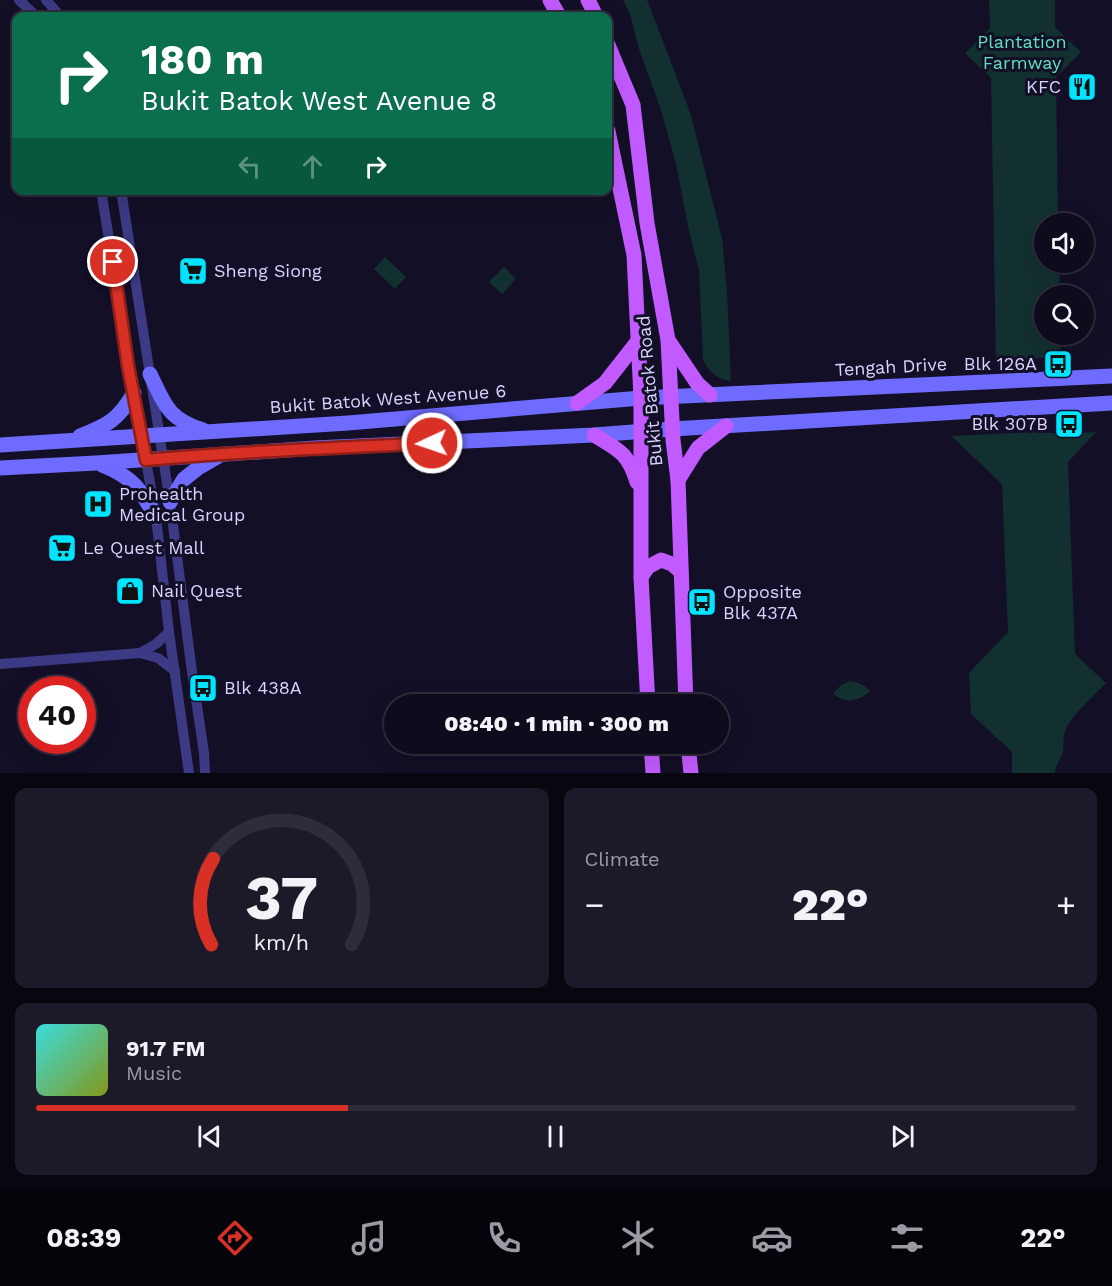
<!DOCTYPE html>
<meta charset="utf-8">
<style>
:root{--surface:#0e0b1c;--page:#1c1929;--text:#f1f3f6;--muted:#9b9ba3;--line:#2e2b3b;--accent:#d93025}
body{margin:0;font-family:"Work Sans",sans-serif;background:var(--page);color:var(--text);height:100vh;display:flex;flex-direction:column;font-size:22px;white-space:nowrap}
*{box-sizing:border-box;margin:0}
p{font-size:20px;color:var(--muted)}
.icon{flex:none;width:33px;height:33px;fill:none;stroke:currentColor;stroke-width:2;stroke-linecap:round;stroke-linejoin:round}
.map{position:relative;height:773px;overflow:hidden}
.side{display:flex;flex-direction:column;gap:15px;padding:15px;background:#08060f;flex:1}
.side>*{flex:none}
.top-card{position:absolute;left:12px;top:12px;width:600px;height:183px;border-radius:12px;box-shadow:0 6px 24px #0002,0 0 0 2px var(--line);background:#0b6e4f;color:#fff;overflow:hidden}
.fabs{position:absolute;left:1034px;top:213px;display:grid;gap:12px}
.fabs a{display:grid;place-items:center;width:60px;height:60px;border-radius:50%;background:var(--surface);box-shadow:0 6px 24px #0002,0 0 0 2px var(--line);font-size:30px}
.speed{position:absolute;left:18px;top:676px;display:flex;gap:12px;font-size:30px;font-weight:700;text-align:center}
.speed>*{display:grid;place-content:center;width:78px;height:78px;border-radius:50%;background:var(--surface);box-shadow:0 6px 24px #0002,0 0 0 2px var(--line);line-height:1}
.speed .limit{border:9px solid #d22;background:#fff;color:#111}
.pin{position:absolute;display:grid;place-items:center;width:51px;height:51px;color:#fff;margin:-26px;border:3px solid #fff;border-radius:50%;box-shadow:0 2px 6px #0007}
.me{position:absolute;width:66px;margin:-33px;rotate:267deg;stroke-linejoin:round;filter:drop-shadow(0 0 4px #0008)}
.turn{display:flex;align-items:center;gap:21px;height:126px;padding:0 30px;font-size:27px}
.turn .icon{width:78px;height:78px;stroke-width:2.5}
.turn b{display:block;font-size:42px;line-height:51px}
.lanes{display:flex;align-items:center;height:57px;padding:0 30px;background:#0003;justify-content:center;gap:30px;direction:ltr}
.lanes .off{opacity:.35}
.big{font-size:45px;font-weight:800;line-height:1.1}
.side .widget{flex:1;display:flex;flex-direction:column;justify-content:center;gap:9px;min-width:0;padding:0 21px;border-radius:12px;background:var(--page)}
.side .dial{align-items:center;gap:0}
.dial svg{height:156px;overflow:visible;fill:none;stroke:var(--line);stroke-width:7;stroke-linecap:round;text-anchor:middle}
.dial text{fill:var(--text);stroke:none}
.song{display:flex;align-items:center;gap:18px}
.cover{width:72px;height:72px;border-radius:9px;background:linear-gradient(135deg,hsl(180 70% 55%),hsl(70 70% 35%))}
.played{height:6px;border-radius:3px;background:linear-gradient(90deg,var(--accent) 30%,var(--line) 30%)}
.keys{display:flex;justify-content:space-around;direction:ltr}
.heat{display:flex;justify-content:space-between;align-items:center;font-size:33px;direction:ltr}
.side .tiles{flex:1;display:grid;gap:15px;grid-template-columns:1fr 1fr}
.widget:last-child{grid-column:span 2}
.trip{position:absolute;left:384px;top:694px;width:345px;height:60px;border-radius:30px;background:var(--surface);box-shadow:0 6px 24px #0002,0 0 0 2px var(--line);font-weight:800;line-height:60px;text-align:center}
.tab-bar{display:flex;height:96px;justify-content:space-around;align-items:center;background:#06040b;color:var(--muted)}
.tab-bar .icon{width:42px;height:42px}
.tab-bar .current{color:var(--accent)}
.tab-bar b{font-size:27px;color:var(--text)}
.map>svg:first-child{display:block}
</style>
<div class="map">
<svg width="1112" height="773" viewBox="0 0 1112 773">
<rect width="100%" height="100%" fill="#130f26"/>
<g fill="#12302f">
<path d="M623,0h24l43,112 32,126 5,53 4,90c-14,-2 -23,-9 -28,-22l-4,-89 -10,-39 -13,-67 -16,-57 -21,-58 -9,-35z"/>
<path d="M989,0h66v27l26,25 -25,25 2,146 -14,1v38l15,1 1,32 -16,1v38l16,1 1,22h-16l-49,7 -5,-286 -26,-25 25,-25z"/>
<path d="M385,257l21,20 -11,12 -21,-20z"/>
<path d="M504,267l12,12 -14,15 -13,-12z"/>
<path d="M1035,432l33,2 28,-2 -28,30 7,192 31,29c-12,12 -36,34 -41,48 -3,8 0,16 -3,24 -3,8 -6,9 -7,18h-43v-21l-41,-38 -2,-41 39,-41 -6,-148 -51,-48z"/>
<path d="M850,681c9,1 14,4 20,10 -12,11 -24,13 -37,3l8,-9z"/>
</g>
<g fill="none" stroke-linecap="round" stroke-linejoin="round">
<g stroke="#3d3a85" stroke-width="10">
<path d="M19,0l17,16"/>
<path d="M46,0l14,16"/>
<path d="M101,190l17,104 10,72 6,27 22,124 13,115 20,141"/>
<path d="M121,190l49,312 22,170 12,81 1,20"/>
<path d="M140,653l16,-9 13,-12"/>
<path d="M0,664l140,-11 18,5 17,13"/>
</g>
<g stroke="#6f6bff" stroke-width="15">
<path d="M150,374c15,31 18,45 53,56"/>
<path d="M80,436c28,-11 38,-16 54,-43"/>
<path d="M0,445l348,-22 293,-25 471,-22"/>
<path d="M102,465c31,12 38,24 54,52"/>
<path d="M0,468l96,-5 219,-15 279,-13 78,-6 440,-26"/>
<path d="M170,502l14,-23 14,-11 19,-11"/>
</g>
<g stroke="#c25bff" stroke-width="15">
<path d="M550,0l9,16"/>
<path d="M588,0l8,16"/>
<path d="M608,45l25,60 14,118 21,117 5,100 5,40 8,225"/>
<path d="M608,131l26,124 7,143v179l7,128"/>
<path d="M668,340l29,43 13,12"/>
<path d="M577,403l28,-20 33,-42"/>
<path d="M594,435c25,15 34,18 43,47"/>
<path d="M678,480l20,-32 28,-22"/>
<path d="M641,577l7,-10 13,-7 11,4 9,8"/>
<path d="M651,744l2,29"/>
<path d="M688,744l3,29"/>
</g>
</g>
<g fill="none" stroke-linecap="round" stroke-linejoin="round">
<g stroke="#8d1f18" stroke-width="15">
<path id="route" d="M113,262l15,104 18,94c95,-9 190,-12 286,-17"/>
</g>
<use href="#route" stroke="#d93025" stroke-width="10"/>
</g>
<defs>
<g id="restaurant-square" transform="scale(1.5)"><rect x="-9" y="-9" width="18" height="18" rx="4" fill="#00e5ff" stroke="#130f26"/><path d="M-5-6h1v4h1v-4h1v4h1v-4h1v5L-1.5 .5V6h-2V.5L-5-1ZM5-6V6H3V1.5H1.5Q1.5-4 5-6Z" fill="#111"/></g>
<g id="supermarket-square" transform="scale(1.5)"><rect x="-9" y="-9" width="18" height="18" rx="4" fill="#00e5ff" stroke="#130f26"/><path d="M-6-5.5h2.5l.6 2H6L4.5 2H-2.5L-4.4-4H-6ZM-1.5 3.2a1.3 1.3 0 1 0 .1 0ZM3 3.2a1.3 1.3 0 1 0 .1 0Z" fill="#111"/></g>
<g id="bus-square" transform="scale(1.5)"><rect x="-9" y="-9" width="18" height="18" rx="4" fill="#00e5ff" stroke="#130f26"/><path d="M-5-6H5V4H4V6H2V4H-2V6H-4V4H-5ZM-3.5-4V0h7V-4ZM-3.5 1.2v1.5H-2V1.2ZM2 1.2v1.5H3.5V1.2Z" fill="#111"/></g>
<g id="hospital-square" transform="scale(1.5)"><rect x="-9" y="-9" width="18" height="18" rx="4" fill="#00e5ff" stroke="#130f26"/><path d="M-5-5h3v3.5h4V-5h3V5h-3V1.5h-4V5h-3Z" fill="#111"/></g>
<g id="shop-square" transform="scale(1.5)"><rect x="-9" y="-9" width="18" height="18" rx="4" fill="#00e5ff" stroke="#130f26"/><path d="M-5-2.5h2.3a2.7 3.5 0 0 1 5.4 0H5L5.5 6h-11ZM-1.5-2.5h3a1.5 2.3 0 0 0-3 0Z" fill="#111"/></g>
</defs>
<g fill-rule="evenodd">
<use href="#restaurant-square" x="1082" y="87"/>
<use href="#supermarket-square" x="193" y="271"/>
<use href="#bus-square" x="1058" y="364"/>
<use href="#bus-square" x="1069" y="424"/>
<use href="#hospital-square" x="98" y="504"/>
<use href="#supermarket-square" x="62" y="548"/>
<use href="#shop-square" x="130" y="591"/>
<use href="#bus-square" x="702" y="602"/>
<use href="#bus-square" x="203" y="688"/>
</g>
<g text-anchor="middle" stroke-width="6" stroke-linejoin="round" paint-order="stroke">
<g font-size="18" fill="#5fe0c0" stroke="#130f26">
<text x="1022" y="48">Plantation<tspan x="1022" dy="21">Farmway</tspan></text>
</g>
<g font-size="18" fill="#d9d4ff" stroke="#130f26" text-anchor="start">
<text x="1061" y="93" text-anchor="end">KFC</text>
<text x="214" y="277">Sheng Siong</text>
<text x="1037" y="370" text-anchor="end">Blk 126A</text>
<text x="1048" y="430" text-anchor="end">Blk 307B</text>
<text x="119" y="500">Prohealth<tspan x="119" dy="21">Medical Group</tspan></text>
<text x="83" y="554">Le Quest Mall</text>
<text x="151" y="597">Nail Quest</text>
<text x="723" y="598">Opposite<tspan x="723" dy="21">Blk 437A</tspan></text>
<text x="224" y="694">Blk 438A</text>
</g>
<g font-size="18" fill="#d9d4ff" stroke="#130f26">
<text transform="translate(891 367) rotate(-3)" y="6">Tengah Drive</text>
<text transform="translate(650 391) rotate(-95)" y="6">Bukit Batok Road</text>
<text transform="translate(388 399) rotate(-4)" y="6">Bukit Batok West Avenue 6</text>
</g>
</g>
</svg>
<div class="fabs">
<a><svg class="icon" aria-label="sound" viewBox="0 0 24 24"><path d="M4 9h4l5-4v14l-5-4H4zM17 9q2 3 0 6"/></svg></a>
<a><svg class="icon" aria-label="search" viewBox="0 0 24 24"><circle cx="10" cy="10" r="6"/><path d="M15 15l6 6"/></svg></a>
</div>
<div class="speed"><div class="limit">40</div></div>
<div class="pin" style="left:113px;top:262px;background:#d93025"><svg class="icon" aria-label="arrive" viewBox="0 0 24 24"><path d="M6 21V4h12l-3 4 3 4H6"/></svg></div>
<svg class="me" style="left:432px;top:443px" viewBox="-20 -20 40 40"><circle r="17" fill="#d93025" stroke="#fff" stroke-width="3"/><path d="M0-11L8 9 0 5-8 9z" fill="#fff"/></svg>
<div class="trip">08:40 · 1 min · 300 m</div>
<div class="top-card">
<div class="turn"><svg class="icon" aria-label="right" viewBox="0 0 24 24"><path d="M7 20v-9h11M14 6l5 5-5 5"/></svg><div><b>180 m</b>Bukit Batok West Avenue 8</div></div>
<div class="lanes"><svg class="icon off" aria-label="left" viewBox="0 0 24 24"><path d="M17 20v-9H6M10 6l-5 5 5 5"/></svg><svg class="icon off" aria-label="ahead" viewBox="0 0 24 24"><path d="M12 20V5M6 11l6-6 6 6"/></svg><svg class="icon" aria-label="right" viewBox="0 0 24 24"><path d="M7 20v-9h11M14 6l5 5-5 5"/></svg></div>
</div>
</div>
<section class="side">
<div class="tiles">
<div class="widget dial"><svg viewBox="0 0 100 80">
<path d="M14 69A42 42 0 1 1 86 69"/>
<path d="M14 69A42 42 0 0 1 15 25" stroke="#d93025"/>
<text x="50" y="56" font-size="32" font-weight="700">37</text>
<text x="50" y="72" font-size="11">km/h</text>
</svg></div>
<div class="widget"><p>Climate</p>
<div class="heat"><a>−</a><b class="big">22°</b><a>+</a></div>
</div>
<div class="widget">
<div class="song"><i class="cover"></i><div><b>91.7 FM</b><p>Music</p></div></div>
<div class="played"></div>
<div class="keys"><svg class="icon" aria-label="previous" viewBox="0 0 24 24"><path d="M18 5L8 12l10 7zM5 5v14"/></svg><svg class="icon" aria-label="pause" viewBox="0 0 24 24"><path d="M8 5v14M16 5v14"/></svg><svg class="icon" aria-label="next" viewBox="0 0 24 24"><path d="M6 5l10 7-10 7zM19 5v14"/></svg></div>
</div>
</div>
</section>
<nav class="tab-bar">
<b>08:39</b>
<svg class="icon current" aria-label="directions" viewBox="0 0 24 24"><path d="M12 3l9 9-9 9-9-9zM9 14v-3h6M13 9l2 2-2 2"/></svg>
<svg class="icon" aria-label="music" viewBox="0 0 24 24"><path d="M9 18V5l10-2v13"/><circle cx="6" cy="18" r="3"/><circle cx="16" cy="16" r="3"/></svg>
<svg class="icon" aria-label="phone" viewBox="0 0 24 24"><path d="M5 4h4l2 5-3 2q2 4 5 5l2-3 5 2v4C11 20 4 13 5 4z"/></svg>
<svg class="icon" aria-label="climate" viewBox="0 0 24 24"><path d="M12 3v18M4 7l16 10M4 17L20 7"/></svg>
<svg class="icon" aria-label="car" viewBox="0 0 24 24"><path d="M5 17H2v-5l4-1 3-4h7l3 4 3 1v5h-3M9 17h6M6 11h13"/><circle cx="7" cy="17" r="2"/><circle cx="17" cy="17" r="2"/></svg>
<svg class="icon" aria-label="filters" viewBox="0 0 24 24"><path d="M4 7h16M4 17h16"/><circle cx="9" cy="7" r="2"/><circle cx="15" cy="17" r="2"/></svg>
<b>22°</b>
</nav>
